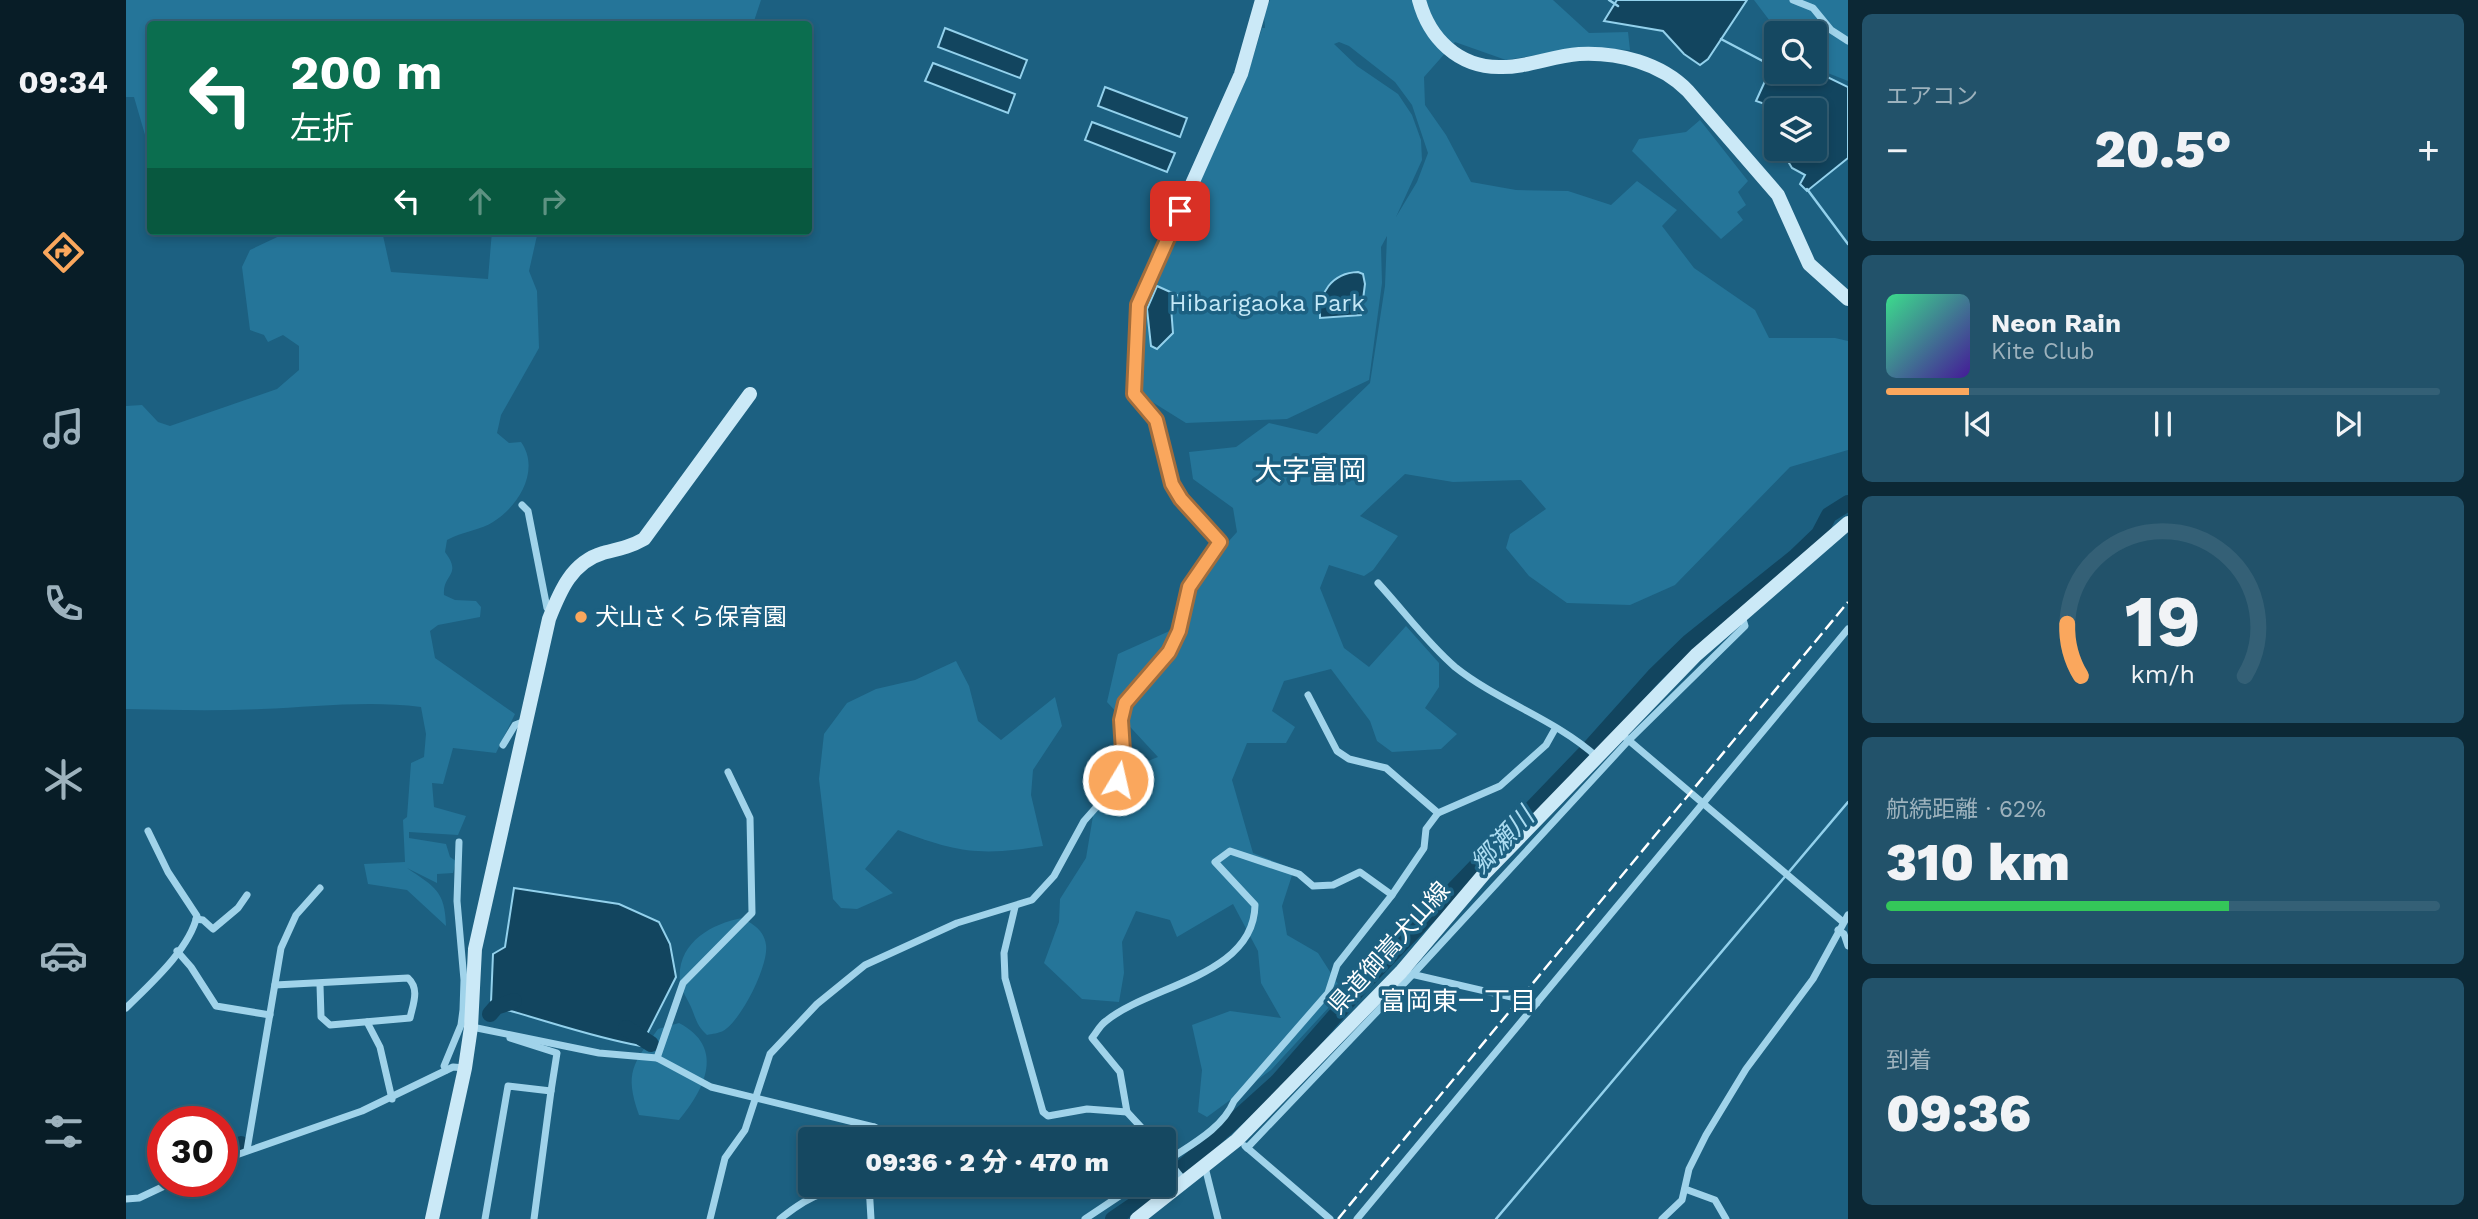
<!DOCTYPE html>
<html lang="ja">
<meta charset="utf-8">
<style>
:root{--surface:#154861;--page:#22526a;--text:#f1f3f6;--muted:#9db2bd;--line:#346076;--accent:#faa75d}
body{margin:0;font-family:"Work Sans","Noto Sans JP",sans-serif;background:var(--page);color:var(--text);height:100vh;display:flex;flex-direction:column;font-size:26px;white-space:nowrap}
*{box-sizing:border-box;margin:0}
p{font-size:23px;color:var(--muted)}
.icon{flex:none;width:38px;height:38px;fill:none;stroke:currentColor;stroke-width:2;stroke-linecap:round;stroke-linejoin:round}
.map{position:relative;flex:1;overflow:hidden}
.panel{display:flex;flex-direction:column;gap:14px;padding:14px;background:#0c2835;width:630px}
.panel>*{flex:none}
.hud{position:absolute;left:21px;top:21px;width:665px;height:214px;border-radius:7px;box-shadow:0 4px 10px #0003,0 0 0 2px var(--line);background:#0b6e4f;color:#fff;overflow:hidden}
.buttons{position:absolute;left:1638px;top:21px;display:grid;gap:14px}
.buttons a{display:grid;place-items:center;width:63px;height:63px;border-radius:7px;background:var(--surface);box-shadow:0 4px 10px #0003,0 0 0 2px var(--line);font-size:35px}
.speed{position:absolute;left:21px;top:1106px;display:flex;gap:14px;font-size:35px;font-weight:700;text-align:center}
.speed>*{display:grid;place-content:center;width:91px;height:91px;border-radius:50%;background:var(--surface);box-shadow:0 4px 10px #0003,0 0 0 2px var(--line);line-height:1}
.speed .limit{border:10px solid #d22;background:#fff;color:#111}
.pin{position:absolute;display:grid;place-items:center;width:60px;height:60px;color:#fff;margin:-30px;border-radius:14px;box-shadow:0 4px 10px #0006}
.me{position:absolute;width:77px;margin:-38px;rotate:9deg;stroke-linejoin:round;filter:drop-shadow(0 0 5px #0008)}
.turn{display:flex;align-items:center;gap:24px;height:147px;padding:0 28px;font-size:32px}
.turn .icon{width:91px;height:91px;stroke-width:2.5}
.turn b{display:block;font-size:49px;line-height:60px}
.lanes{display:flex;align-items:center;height:66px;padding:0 28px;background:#0003;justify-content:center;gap:35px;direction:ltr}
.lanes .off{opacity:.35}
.big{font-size:52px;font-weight:800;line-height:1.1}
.panel .widget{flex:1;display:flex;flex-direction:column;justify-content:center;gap:10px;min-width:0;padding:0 24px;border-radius:10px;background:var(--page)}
.panel .dial{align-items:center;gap:0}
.dial svg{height:182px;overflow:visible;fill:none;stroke:var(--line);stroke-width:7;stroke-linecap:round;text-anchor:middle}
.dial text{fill:var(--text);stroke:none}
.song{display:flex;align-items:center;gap:21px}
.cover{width:84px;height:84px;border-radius:10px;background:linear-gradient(135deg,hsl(150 70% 55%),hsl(260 70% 35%))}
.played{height:7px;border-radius:4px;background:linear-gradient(90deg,var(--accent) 15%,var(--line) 15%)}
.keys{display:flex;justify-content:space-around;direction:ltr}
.heat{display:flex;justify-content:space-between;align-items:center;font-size:38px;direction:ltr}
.charge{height:10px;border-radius:5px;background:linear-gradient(90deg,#34c759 62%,var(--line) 0)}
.trip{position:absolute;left:672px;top:1127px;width:378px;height:70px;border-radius:7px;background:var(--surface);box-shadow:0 4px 10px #0003,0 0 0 2px var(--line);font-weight:800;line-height:70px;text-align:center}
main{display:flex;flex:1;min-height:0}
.tab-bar{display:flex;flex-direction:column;width:126px;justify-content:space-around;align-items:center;background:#081d27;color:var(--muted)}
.tab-bar .icon{width:49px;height:49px}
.tab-bar .current{color:var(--accent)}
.tab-bar b{font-size:32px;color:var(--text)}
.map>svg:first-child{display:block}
</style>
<main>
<nav class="tab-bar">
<b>09:34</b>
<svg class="icon current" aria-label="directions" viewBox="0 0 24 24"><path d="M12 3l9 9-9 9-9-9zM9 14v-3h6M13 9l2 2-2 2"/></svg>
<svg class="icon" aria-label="music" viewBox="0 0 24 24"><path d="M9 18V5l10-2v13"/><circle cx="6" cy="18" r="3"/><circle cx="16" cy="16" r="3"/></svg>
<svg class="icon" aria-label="phone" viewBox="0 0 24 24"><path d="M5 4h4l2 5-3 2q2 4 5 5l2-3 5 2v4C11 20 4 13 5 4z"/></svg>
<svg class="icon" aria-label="climate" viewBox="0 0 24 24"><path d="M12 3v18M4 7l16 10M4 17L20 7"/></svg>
<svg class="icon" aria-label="car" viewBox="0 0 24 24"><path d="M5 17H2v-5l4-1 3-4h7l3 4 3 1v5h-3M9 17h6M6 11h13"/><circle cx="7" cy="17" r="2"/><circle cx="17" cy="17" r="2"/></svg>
<svg class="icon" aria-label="filters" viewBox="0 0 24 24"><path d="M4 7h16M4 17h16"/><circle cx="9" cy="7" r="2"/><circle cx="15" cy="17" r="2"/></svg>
</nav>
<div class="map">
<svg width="1722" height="1219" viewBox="0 0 1722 1219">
<rect width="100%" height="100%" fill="#1c6081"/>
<g fill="#257599" fill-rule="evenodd">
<path d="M0,0h635l-8,24h-603v128l-16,-55h-8z"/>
<path d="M1144,0h283l36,33 39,-1 2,18 -52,-2 -72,12 -51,-18 -31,35 1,28 21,30 25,47 45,8 52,1 43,14 26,-24 40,29 -15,16 32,42 61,42 14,28h66l13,3v109l-58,17 -115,118 -45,20 -63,-2 -38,-27 -23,-28 4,-14 36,-25 -25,-29 -68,2 -48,-8 -45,42 38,20 -25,34 -9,6 -35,-11 -9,23 24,60 25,19 37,-41 33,37v24l-14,21 32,26 -16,15 -49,3 -15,-11 -7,-20 -39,-52 -47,12 -12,30 23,16 -9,16h-39l-15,37 21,73 41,16 -12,37 5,29 31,18 25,39 -72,78 -64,47 -9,-5 4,-42 -10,-45 38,-14 51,7 -20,-35 -3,-32 -25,-47 -56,33 -7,-17 -34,-9 -14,31 2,31 -5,29 -37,-3 -38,-36 15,-41 1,-23 26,-41 13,-78 59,-23 -51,-55 11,-48 65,-29 26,-62 28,-31 -4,-24 -40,-29 -4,-27 47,-5 33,-24 48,11 53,-51 15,-97 2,-50 -6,11 1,36 -13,97 -82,39 -101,4 -45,-28 -2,-13 5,-78 102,-224 16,-52h3l-1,-14zM1213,42l10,4 46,36 17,23 16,48 -11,29 -21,35 26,-57 -1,-20 -9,-25 -14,-21 -41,-28 -23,-22z"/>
<path d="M1628,0h94v81l-33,-13v-35h-36z"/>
<path d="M1574,120l48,61 -10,11 8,13 -9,7 6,8 -22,19 -89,-88 7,-12 47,-7z"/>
<path d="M164,231h92l9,41 97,7 4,-48h46l-9,40 8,20 2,57 -38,67 -4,18 12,10 12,-1c20,28 -3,65 -28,80 -10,7 -32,10 -46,18l-2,12c18,24 -3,22 -1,43l11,5 21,1 5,6 -1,10 -42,8 -8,6 5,27 80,56 -19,39 -43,-5 -10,36 -11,-1 2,24 32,9 -8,19 -49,-3v6l37,6 4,13 6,4 -3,12 -16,1v9l-30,-15c28,19 38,23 39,58l-39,-36 -39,-6 -4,-20 41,-2 -2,-42 4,-3 4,-54 13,-6 2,-23 -5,-27c-54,-7 -106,0 -160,2 -45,2 -90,1 -135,0v-303l16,-1 16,17 12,4 107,-37 22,-19v-24l-16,-11 -15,7 -4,-7 -14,-5 -8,-63 8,-17z"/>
<path d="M830,661l13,25 9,35 23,19 54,-43 7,29 -29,44 -2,25 12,51c-63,10 -85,7 -145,-16l-33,39 28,24 -36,16 -16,-1 -8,-9 -14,-120 5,-45 23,-31 29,-14 39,-9z"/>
<path d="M616,918c11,6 22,12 24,27 3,20 -25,76 -43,86 -4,2 -11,3 -16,4 -10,-9 -11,-16 -16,-28 -3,-7 -10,-17 -11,-25 -4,-38 30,-58 62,-64z"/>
<path d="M553,1023c46,24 27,65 0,97l-40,-5c-15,-43 -6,-51 19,-86z"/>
</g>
<g fill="#12455f" stroke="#93d1ec" stroke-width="2">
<path d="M1491,0h130l-39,59 -8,6 -16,-11 -21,-23 -59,-10z"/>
<path d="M819,28l82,32 -7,18 -82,-31z"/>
<path d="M1650,57v15l39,-1 33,16v71l-41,33 -7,-7 5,-9 -13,-7 -9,-15 3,-4h29v-39h-39v19l-11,-25 -9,-3z"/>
<path d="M807,63l82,31 -7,19 -83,-32z"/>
<path d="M979,87l82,31 -7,19 -82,-31z"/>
<path d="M966,122l83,31 -8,19 -82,-32z"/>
<path d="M1232,272l5,2 2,10 -4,31 -41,3c-2,-25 12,-45 38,-46z"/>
<path d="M1031,286l20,9 -6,12 2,26 -16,16 -6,-3 -4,-37z"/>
<path d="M388,888l105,16 40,18 11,22 6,33 -35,69c-50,-9 -96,-26 -145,-39l-5,-5 2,-48 12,-7z"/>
</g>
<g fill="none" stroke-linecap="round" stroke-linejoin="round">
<g stroke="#93d1ec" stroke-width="2.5">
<path d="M1483,0l9,6"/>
<path d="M1595,39l55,29"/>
<path d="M1681,189l41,55"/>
<path d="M1370,1219l352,-417"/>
</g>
<g stroke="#12455f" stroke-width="16">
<path d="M364,1014l6,-7 18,-6"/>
<path d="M500,1028l25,16"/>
<path d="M96,1152l19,-8"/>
<path d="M1038,1184l114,-103 84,-96 224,-233 68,-76 35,-34 106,-85 24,-23 10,-19 19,-12"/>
<path d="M987,1219l50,-34"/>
</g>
<g stroke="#a0d3ea" stroke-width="7">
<path d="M1667,0l20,8 18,22 17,11"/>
<path d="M396,505l6,6 19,97 5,2"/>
<path d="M1252,583c25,27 49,60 77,84 44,35 100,52 142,90"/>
<path d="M1182,695l29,56 12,8 37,9 52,45"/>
<path d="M1500,738l217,184"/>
<path d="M377,745l12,-20 10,-4"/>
<path d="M889,907l-11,46 1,25 38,134 5,4 39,-7 40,3"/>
<path d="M70,919l7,1 10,9 25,-21 9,-13"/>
<path d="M1712,930l6,4 4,12"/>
<path d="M51,951l14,16 25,39 54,9"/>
<path d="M1285,974l126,29"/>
<path d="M149,985l133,-7c12,11 5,26 2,40l-80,7 -9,-8 -1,-32"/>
<path d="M0,1008c24,-24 63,-58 71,-92l-29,-44 -20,-41"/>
<path d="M241,1022l13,25 12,52"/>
<path d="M346,1027l127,26 58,5 54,29 163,40 31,12"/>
<path d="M531,1058l26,-75 69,-70 -2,-95 -22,-46"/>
<path d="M320,1070l-2,-4 17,-41 2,-15 1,-30 -7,-79 2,-59"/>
<path d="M747,1139l1,-12"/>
<path d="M1026,1139l-25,-27 -7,-40 -28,-34c5,-6 8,-13 14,-17 44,-36 148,-45 149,-116l-40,-43 15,-11 69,23 14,12 20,-1 27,-13 32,23 32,-47 2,-19 12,-16 62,-27 46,-41 9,-16"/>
<path d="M1119,1146l85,73"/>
<path d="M1121,1148l166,-174 216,-234 116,-114 -3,-10"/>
<path d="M121,1150l34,-202 15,-33 24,-27"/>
<path d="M1038,1156l21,26"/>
<path d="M96,1160l140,-49 91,-44 12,1"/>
<path d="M1038,1163c24,-17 58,-33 70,-62l94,-108 9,-28 55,-70"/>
<path d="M1079,1167l13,52"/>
<path d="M743,1185l2,34"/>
<path d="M1559,1189l30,11 11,19"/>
<path d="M0,1199l13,-1 36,-17"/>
<path d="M359,1219l23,-133 43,5 6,-38 -47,-15"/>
<path d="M408,1219l17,-128"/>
<path d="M584,1219l15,-61 20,-28 25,-76 47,-50 48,-39 92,-42 75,-23 22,-24 30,-55 31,-35 8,-27 -2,-39 4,-17 44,-51 10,-21 10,-43 31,-46 -39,-43 -9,-15 -16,-64 -22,-26v-12"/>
<path d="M654,1219c31,-25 49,-33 88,-27"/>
<path d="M959,1219l51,-34"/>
<path d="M1231,1219l491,-590"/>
<path d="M1536,1219l20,-19 7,-31 17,-34 40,-66 67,-90 35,-64"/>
</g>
<g stroke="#cbe9f7" stroke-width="14">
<path d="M1293,0c10,38 39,67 80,67 27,1 53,-11 80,-13 39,-2 82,9 109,37l90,104 31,69 39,35"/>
<path d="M1008,382l4,-77 103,-231 21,-74"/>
<path d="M306,1219l33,-151 6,-41 4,-78 74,-330c11,-28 23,-57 54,-66 16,-4 27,-6 41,-14l106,-145"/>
<path d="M1011,1219l100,-79 164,-168 83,-98 212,-219 152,-132"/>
</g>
<path stroke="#fff" stroke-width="2.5" stroke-dasharray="12 5" stroke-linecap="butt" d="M1212,1219l510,-617"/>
</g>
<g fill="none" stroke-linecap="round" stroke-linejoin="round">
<g stroke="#a26d3c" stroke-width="18">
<path id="route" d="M992,780l5,-29 -2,-31 4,-17 44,-51 10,-21 10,-44 31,-45 -39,-43 -9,-15 -16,-64 -22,-26 4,-89 42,-94"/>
</g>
<use href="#route" stroke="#faa75d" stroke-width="12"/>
</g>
<circle fill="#faa75d" stroke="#1c6081" stroke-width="2.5" cx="455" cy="617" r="7"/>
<g text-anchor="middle" stroke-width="7" stroke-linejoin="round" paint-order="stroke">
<g font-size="24" fill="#c4e8f7" stroke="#1c6081">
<text x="1141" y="311">Hibarigaoka Park</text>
</g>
<g font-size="24" fill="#fff" stroke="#1c6081" text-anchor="start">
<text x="469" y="625">犬山さくら保育園</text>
</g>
<g font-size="24" fill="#fff" stroke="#1c6081">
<text transform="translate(1263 948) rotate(-48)" y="8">県道御嵩犬山線</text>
</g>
<g font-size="26" font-style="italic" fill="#abdcf1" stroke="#1c6081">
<text transform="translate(1376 840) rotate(-47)" y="9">郷瀬川</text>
</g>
<g font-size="26" fill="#fff" stroke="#1c6081">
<text x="1332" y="1010">富岡東一丁目</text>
</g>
<g font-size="28" fill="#fff" stroke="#1c6081">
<text x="1184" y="480">大字富岡</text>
</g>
</g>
</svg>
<div class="buttons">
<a><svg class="icon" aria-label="search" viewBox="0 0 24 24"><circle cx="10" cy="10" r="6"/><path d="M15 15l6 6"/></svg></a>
<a><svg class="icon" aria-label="layers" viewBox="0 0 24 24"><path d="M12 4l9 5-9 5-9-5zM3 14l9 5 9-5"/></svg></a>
</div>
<div class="speed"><div class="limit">30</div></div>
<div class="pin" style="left:1054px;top:211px;background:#d93025"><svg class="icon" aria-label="arrive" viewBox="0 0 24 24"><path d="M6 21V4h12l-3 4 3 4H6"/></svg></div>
<svg class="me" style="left:992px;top:780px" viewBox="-20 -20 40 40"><circle r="17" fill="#faa75d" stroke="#fff" stroke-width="3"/><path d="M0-11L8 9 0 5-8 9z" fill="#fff"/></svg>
<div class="trip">09:36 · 2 分 · 470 m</div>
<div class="hud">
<div class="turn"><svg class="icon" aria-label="left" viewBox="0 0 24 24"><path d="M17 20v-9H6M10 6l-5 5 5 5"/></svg><div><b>200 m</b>左折</div></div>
<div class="lanes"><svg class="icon" aria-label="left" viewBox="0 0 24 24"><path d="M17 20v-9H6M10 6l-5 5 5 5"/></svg><svg class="icon off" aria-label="ahead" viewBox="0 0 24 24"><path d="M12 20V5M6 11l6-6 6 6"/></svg><svg class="icon off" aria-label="right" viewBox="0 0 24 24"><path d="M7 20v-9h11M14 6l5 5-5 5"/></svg></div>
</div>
</div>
<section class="panel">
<div class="widget"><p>エアコン</p>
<div class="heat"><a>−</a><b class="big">20.5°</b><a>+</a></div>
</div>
<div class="widget">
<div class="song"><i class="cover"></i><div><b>Neon Rain</b><p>Kite Club</p></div></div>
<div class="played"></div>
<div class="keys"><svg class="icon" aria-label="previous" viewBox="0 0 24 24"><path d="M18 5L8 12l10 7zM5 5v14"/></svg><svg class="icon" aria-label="pause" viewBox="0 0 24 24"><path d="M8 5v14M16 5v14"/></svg><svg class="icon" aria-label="next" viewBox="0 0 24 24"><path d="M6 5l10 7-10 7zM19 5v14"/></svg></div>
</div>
<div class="widget dial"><svg viewBox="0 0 100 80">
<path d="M14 69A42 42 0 1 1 86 69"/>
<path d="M14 69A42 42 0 0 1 8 46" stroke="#faa75d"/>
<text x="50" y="56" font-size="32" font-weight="700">19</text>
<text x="50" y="72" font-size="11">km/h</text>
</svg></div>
<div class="widget"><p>航続距離 · 62%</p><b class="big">310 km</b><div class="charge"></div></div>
<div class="widget"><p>到着</p><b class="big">09:36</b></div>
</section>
</main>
